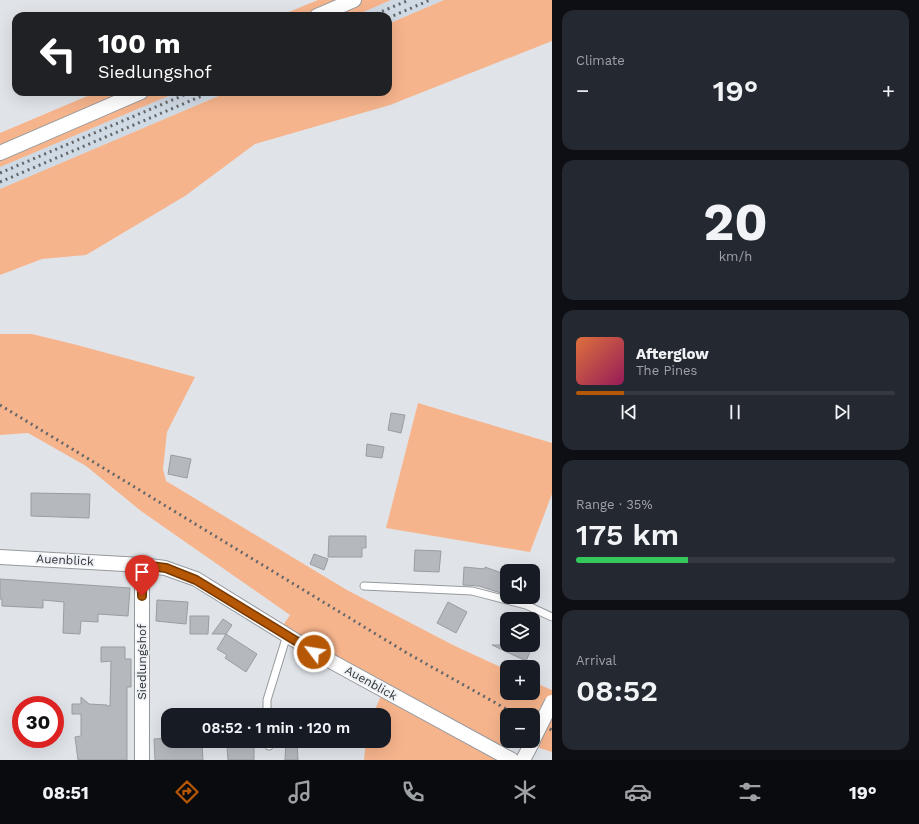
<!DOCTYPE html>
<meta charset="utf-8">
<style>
:root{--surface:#171b24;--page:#242831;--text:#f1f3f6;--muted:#9ea1a6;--line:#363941;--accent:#b55704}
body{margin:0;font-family:"Work Sans",sans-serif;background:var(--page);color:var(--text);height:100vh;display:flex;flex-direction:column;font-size:15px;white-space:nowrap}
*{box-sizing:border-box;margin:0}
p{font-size:13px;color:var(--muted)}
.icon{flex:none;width:22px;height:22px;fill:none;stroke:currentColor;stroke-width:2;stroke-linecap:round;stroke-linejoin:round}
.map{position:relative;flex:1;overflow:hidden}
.sheet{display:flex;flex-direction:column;gap:10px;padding:10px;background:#0d0f14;width:367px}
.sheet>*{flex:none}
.guide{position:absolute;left:12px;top:12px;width:380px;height:84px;border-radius:12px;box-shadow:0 4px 16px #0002;background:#202124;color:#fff;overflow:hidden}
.fabs{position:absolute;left:500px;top:564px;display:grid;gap:8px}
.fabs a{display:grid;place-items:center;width:40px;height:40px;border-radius:8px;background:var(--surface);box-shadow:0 4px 16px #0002;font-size:20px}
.speed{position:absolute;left:12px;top:696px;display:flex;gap:8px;font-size:20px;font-weight:700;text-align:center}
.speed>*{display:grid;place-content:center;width:52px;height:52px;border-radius:50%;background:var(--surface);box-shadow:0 4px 16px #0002;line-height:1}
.speed .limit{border:6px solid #d22;background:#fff;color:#111}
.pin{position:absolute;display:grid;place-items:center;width:34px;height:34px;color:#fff;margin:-41px -17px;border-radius:50% 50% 50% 0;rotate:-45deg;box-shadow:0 0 4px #0007}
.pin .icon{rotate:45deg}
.me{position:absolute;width:44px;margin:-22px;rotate:301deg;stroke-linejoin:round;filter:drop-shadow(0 0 3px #0008)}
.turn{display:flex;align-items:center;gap:14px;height:84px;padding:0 20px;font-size:18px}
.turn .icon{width:52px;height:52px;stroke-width:2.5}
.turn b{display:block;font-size:28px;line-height:34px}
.big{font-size:30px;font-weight:600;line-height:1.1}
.sheet .tile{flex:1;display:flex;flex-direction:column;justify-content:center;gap:6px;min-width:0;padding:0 14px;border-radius:12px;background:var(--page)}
.sheet .dial{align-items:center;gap:0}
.dial b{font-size:52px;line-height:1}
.song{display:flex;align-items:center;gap:12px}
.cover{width:48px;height:48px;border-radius:6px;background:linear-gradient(135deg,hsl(20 70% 55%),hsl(330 70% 35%))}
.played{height:4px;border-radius:2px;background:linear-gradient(90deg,var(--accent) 15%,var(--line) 15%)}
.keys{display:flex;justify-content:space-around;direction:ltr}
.heat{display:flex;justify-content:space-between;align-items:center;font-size:22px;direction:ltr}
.charge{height:6px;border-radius:3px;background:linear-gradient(90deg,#34c759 35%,var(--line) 0)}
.trip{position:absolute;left:161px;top:708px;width:230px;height:40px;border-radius:12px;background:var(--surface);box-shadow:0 4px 16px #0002;font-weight:600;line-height:40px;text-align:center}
.dock{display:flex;height:64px;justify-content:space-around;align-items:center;background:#090b0e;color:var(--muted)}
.dock .icon{width:28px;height:28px}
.dock .current{color:var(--accent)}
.dock b{font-size:18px;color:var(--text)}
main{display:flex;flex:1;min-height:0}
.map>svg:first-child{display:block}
</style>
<main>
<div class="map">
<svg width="552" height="760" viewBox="0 0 552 760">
<rect width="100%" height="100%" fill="#e0e4e9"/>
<g fill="#d0dae4">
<path d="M391,0h53l-56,24v-8h-34z"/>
<path d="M178,92h50l-228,97v-22z"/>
</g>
<g fill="#f6b48c">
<path d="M318,0h73l-37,16h-75z"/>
<path d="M444,0h108v41l-162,64 -135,39 -70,52 -99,59 -44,4 -42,16v-86l228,-97h160v-68z"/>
<path d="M97,92h81l-178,75v-34z"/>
<path d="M0,334h32l45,11 118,32 -28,55 -4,37 3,12 181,109 108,56 52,24v23h26v-11l19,8v62l-22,-7 -6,-4h9v-26h-26c0,15 -4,30 -4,45h-139l2,-19h18v-26h-11l9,-22 -67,-31 -38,-28 13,-19 -149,-104 -55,-45 -58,-33 -28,2z"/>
<path d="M418,403l134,40v51l-22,58 -144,-24z"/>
</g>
<g fill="#b5b9be" stroke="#999da2">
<path d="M391,413l14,2 -4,18 -13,-3z"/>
<path d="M367,444l17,3 -2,11 -16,-2z"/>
<path d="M171,455l20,4 -4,19 -19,-4z"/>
<path d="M31,493l59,1 -1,24 -58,-2z"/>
<path d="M329,536h37v12h-4v9h-34z"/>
<path d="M415,550l26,1 -2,21 -25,-1z"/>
<path d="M314,554l14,5 -4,11 -14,-6z"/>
<path d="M464,567l21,2v-2l22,8v20l-28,-9 -16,-1z"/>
<path d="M0,579l130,9 -2,28 -30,-2v8l-17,-1 -1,13 -17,-1 1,-31 -21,-2v8l-41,-2v-7h-2z"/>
<path d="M157,600l31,2 -2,22 -30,-3z"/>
<path d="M448,602l19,10 -11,21 -19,-10z"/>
<path d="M190,616h19l-1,18h-18z"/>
<path d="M223,619l9,6 -6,9h-14z"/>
<path d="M226,634l31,20 -11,18 -21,-14 2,-3 -10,-6z"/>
<path d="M492,645h41l-7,16z"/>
<path d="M101,647h24v12h6v28h-4v73h-49l-3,-23 6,-1v-22h-9v-10h9v-7l8,7 18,1v1h3l1,-45 -10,1z"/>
<path d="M168,738v3h2v4h32l1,15h-48l-1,-21z"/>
<path d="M286,741h11l1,19h-13z"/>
<path d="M254,746v14h-26l-1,-13z"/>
</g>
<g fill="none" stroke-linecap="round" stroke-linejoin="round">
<g stroke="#95999d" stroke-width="9">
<g id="service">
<path d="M364,586l108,5 54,14 26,12"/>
<path d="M267,715v-15l20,-65"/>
<path d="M269,741v5"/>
</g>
</g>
<g stroke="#95999d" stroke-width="16">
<g id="minor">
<path d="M317,16l37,-16"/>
<path d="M0,153l141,-61"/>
<path d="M0,557l142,8 23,3 31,11 118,73 198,108"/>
<path d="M142,565v195"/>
<path d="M523,760l10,-19"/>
</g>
</g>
<use href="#service" stroke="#fff" stroke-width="7"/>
<use href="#minor" stroke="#fff" stroke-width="14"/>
<g stroke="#64676a" stroke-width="3" stroke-dasharray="2 4" stroke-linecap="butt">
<path d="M371,16l38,-16"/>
<path d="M388,18l42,-18"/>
<path d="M0,173l191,-81"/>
<path d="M0,182l211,-90"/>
<path d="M0,405l407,248 110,62"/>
<path d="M533,722l19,8"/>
</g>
<g stroke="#95999d" stroke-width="16" stroke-linecap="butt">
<path id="minor-bridge" d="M533,740l19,-38"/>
</g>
<use href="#minor-bridge" stroke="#fff" stroke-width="14"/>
</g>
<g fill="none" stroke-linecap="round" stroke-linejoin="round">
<g stroke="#763903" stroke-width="10">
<path id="route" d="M142,596v-31l24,3 30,12 118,72"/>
</g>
<use href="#route" stroke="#b55704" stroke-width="7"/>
</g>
<g text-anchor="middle" stroke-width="3.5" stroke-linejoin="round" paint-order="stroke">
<g font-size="12" fill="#2f3133" stroke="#edf1f6">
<text transform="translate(65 560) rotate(3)" y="4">Auenblick</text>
<text transform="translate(142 662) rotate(-90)" y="4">Siedlungshof</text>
<text transform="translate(371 683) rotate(29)" y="4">Auenblick</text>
</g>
</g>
</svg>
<div class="fabs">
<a><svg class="icon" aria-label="sound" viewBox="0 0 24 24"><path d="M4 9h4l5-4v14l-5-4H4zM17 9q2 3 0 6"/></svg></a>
<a><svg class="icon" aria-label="layers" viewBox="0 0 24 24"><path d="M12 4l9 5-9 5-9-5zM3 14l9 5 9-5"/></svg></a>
<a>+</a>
<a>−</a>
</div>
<div class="speed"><div class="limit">30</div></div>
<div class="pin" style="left:142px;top:596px;background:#d93025"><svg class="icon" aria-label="arrive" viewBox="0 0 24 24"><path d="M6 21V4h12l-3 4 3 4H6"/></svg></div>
<svg class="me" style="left:314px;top:652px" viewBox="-20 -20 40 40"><circle r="17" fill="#b55704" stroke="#fff" stroke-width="3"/><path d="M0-11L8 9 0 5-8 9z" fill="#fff"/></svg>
<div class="trip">08:52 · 1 min · 120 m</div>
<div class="guide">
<div class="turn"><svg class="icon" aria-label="left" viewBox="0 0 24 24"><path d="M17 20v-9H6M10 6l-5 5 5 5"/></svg><div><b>100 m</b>Siedlungshof</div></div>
</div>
</div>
<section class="sheet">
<div class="tile"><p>Climate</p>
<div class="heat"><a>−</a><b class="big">19°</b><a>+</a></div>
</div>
<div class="tile dial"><b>20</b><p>km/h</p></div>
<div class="tile">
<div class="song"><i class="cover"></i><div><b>Afterglow</b><p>The Pines</p></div></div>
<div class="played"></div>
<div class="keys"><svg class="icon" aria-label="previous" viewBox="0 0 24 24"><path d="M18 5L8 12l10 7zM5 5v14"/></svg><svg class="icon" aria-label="pause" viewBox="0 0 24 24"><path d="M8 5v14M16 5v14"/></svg><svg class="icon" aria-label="next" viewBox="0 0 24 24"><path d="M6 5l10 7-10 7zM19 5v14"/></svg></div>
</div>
<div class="tile"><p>Range · 35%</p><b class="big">175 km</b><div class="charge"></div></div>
<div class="tile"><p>Arrival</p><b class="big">08:52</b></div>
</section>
</main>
<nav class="dock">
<b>08:51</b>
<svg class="icon current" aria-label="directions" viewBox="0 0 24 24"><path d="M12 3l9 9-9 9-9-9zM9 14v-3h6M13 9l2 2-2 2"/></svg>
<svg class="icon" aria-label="music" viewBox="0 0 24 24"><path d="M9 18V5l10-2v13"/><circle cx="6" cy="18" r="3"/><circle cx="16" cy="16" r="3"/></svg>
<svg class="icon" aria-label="phone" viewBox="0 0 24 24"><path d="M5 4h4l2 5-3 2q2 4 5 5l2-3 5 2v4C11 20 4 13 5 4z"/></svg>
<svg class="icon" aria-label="climate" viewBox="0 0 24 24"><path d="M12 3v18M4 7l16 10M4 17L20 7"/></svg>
<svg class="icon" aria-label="car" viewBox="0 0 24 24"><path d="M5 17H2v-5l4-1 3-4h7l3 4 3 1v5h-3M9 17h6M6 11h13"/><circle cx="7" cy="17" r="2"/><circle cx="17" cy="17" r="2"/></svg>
<svg class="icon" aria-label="filters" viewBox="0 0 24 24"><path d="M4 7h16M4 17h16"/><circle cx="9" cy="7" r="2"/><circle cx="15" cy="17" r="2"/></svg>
<b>19°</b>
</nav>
